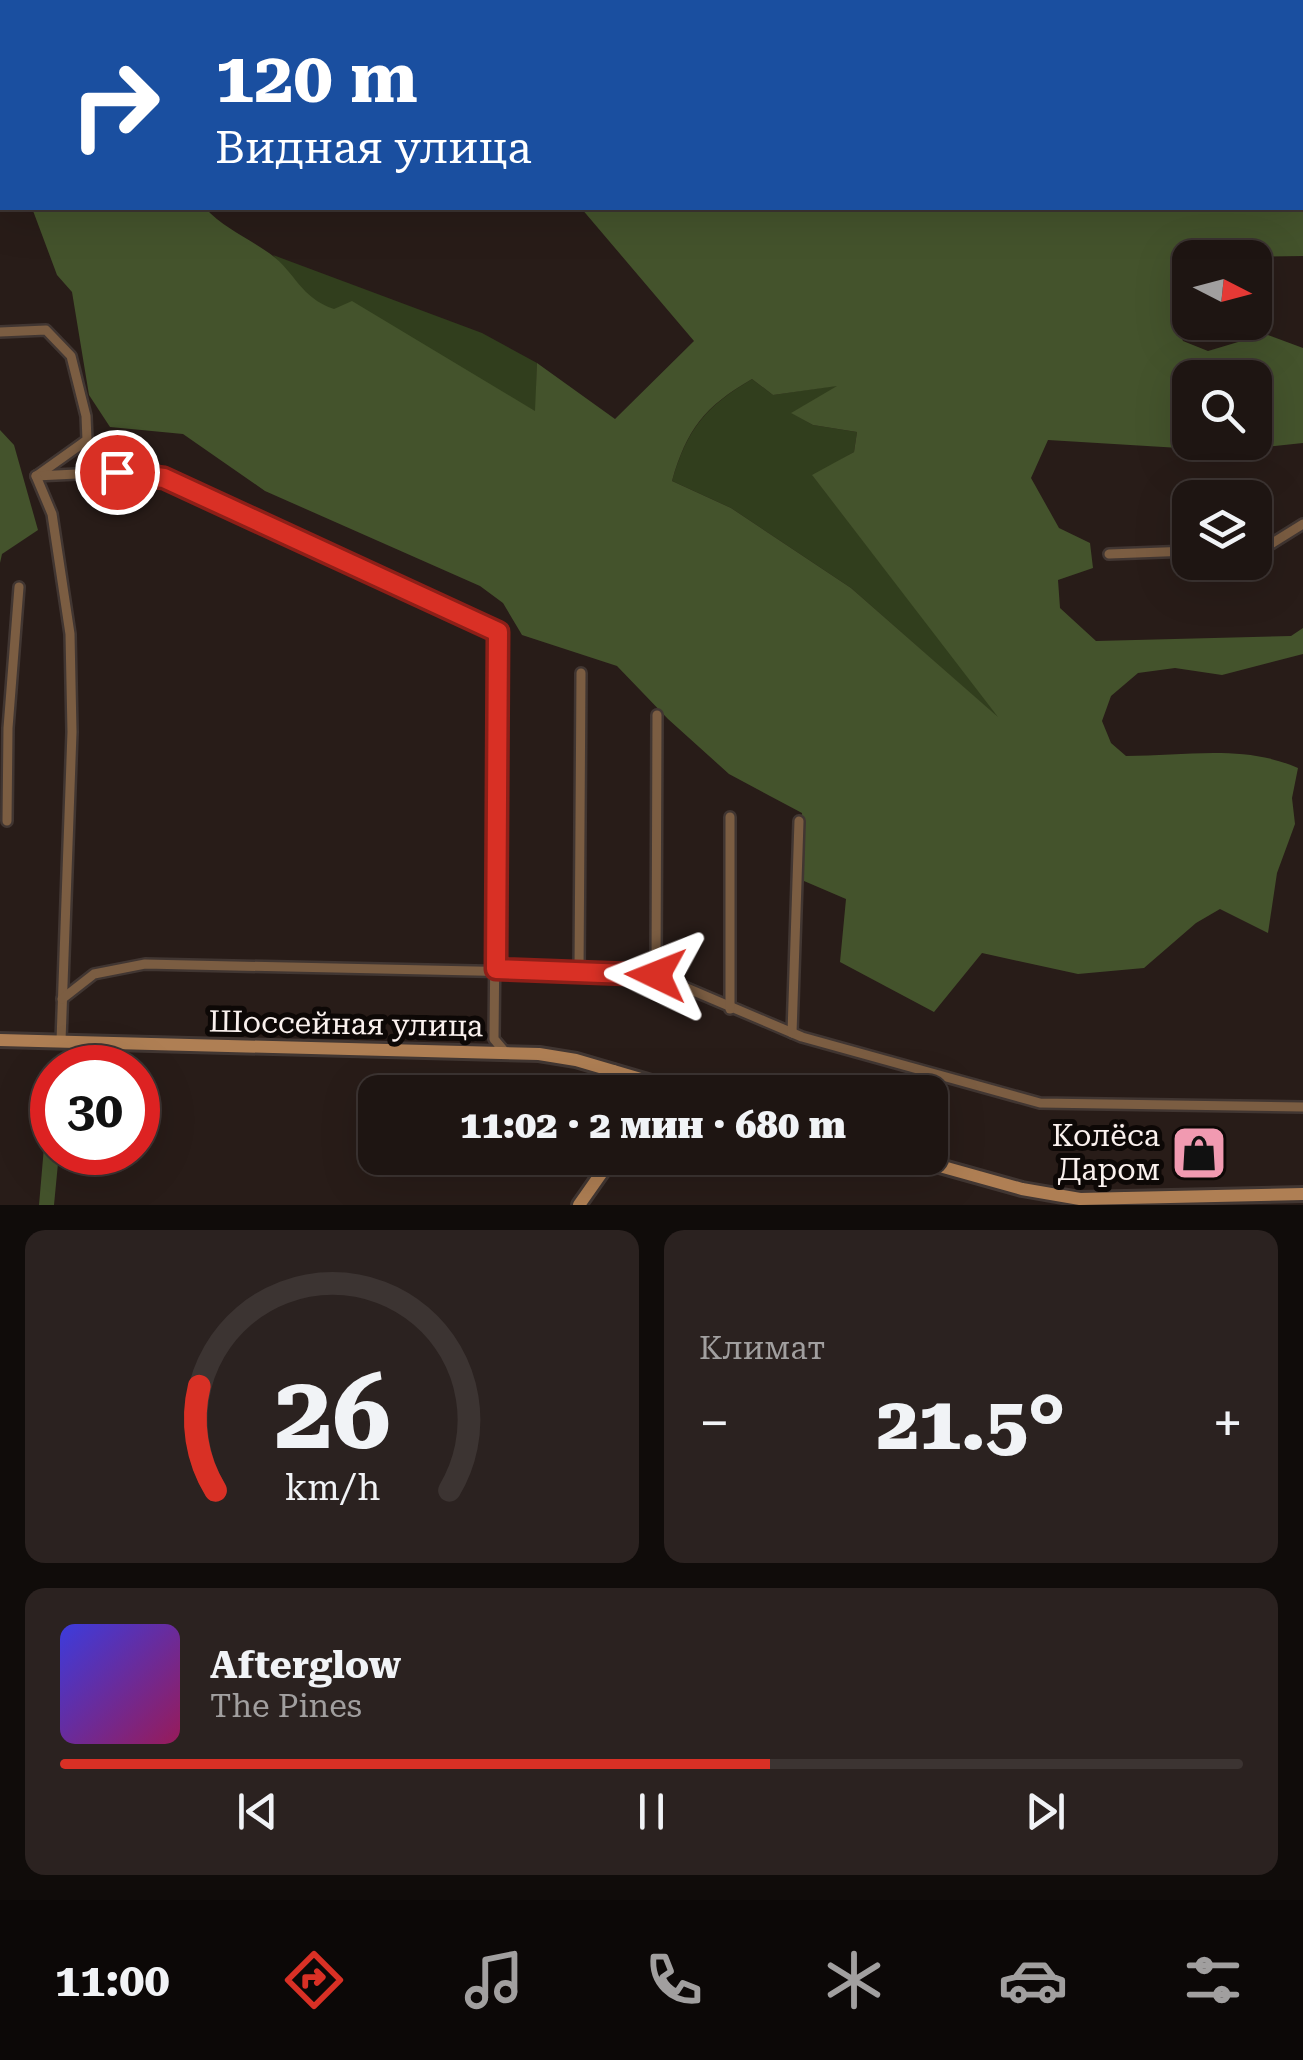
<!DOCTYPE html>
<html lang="ru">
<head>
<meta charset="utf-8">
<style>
	:root { --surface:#1e1512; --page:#2b2220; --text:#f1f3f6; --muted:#a19f9f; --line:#3c3432; --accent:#d93025 }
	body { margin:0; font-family:"Roboto Serif",serif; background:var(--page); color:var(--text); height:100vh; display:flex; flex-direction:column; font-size:38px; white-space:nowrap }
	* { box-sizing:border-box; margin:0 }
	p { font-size:32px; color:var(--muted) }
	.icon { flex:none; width:55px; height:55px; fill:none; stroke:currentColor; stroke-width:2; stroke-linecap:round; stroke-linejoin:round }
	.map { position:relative; height:1205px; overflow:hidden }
	.details { display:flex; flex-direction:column; gap:25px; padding:25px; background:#100c0a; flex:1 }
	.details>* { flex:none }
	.guide { position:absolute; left:0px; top:0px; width:1305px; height:210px; box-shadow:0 10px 40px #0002,0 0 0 2px var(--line); background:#1a4fa0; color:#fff; overflow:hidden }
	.needle { width:65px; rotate:96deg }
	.controls { position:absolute; left:1172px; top:240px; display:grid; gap:20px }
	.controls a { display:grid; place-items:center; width:100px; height:100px; border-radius:20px; background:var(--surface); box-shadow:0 10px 40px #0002,0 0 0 2px var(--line); font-size:50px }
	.speed { position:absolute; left:30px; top:1045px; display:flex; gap:20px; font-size:50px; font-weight:700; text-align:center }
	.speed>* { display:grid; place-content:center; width:130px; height:130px; border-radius:50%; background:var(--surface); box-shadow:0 10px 40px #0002,0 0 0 2px var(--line); line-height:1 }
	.speed .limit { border:15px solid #d22; background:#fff; color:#111 }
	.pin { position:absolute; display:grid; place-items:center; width:85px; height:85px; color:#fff; margin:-42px; border:5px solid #fff; border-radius:50%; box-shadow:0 2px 10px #0007 }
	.me { position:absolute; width:110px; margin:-55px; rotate:272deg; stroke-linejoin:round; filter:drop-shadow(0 0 8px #0008) }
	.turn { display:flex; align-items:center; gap:35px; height:210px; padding:0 50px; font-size:45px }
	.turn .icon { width:130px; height:130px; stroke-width:2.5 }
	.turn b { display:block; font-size:70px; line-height:85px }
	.big { font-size:75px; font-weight:800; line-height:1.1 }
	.details .card { flex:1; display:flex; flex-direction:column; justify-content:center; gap:15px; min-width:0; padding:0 35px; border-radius:20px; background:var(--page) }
	.details .dial { align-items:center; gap:0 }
	.dial svg { height:260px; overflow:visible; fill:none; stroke:var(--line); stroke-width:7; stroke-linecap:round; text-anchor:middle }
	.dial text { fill:var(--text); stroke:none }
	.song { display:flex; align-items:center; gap:30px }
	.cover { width:120px; height:120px; border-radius:15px; background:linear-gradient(135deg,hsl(240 70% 55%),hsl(330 70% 35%)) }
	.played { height:10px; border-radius:5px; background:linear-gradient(90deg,var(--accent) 60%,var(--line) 60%) }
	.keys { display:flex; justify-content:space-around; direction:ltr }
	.heat { display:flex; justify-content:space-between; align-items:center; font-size:55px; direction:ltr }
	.details .tiles { flex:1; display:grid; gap:25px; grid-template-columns:1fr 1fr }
	.card:last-child { grid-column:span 2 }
	.trip { position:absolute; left:358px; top:1075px; width:590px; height:100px; border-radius:20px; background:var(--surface); box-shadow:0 10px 40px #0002,0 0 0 2px var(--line); font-weight:800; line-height:100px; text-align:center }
	.tabs { display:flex; height:160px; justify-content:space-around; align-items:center; background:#0c0807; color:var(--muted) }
	.tabs .icon { width:70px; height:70px }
	.tabs .selected { color:var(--accent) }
	.tabs b { font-size:45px; color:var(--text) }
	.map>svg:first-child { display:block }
	.green { fill:#313e1d }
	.forest { fill:#44532c; fill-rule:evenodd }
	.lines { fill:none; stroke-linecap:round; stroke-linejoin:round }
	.street-casing { stroke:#413632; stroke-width:14 }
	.secondary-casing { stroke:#413632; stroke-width:18 }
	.street { stroke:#7b5d42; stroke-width:9 }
	.secondary { stroke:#af7f54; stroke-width:12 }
	.route-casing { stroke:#8d1f18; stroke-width:25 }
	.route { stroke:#d93025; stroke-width:18 }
	.labels { text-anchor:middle; stroke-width:10; stroke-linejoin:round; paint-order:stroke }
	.street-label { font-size:30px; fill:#faf1ee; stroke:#0d0806 }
	.poi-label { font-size:30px; fill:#faf1ee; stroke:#0d0806; text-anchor:end }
</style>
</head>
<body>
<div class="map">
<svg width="1303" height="1205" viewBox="0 0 1303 1205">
	<rect width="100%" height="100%" fill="#281c18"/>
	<g class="green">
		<path d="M273 255 482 333 537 363 536 412 443 359 313 302Z"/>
		<path d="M752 379 773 395 840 385 792 413 813 425 857 432 854 452 813 476 1003 722 851 588 731 508 672 481C687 429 705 407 752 379Z"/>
	</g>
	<g class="forest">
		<path d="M978 0H1303V256L1190 258V287L1179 288 1171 312 1183 341 1208 351 1265 334 1303 348V443L1229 451 1048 440 1031 478 1059 528 1090 543 1093 568 1058 580 1060 608 1096 641 1291 636 1303 628V654L1222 675 1175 668 1138 673 1111 696 1102 721 1111 743 1126 756C1185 756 1244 744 1298 768L1292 798 1295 824 1277 873 1268 933 1220 909 1196 923 1144 968 1078 974 982 953 934 1012 840 962 846 899 804 881 802 813 729 774 668 719 617 666 522 635 503 603 480 586 265 491 183 434 110 427 89 395 72 292 57 275 32 208H205C224 228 246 237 269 253 296 272 299 297 334 309L352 301 535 411 537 363 615 419 694 341 581 208H1302V2H976ZM1190 378H1255V442H1190ZM752 379 773 395 837 386 791 413 813 425 857 432 854 452 812 475 998 717 851 588 731 508 672 481C687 429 704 407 752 379Z"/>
		<path d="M0 430 14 445 38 530 2 554 0 563Z"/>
		<path d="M50 1077 52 1152 59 1153 54 1205H39Z"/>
	</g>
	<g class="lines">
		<g class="street-casing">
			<g id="street">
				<path d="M415 0 416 2"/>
				<path d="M629 0 634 2"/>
				<path d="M782 0 786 2"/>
				<path d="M938 0 939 1"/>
				<path d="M511 2H540"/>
				<path d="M580 2 588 0"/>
				<path d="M0 332 46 330 71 356 86 416 87 440 38 475"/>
				<path d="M36 476 117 472 164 479 498 632 494 1039 505 1052"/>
				<path d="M36 476 52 514 70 634 72 732 61 1041"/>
				<path d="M1255 549 1271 544 1303 524"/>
				<path d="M1109 554 1190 551"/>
				<path d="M7 821 8 728 19 587"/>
				<path d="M579 972 581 673"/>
				<path d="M656 975 657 715"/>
				<path d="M62 999 94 974 145 964 656 975 802 1037 1040 1103 1303 1107"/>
				<path d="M730 1009V817"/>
				<path d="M792 1033 799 821"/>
			</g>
		</g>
		<g class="secondary-casing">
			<g id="secondary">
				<path d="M0 1040 539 1054 576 1060 685 1092"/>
				<path d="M613 1071 628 1092"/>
				<path d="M911 1158 1022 1189 1080 1199 1303 1194"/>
				<path d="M579 1205 612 1158"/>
			</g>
		</g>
		<use href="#street" class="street"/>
		<use href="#secondary" class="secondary"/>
	</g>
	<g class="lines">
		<g class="route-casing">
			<path id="route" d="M117 472 164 478 498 632 496 969 656 975"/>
		</g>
		<use href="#route" class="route"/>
	</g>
	<defs>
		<g id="shop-square" transform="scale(2.875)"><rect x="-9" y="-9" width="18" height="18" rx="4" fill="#f19ab1" stroke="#0d0806"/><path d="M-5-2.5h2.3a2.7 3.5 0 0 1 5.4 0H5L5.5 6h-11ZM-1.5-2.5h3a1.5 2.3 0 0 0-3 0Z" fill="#111"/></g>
	</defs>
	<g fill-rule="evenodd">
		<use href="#shop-square" x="1199" y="1153"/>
	</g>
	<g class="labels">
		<g class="street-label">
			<text transform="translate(346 1024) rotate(1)" y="10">Шоссейная улица</text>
		</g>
		<g class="poi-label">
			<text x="1160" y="1146">Колёса<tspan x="1160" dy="34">Даром</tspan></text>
		</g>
	</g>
</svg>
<div class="controls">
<a><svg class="needle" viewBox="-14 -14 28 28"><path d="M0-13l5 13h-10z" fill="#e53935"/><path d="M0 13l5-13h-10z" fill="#a19f9f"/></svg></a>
<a><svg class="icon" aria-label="search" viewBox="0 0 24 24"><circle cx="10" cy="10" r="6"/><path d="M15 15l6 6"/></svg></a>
<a><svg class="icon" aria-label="layers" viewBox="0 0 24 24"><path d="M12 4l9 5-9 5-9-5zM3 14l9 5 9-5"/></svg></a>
</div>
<div class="speed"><div class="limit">30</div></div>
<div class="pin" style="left:117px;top:472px;background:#d93025"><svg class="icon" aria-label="arrive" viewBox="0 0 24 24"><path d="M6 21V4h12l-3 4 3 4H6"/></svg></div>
<svg class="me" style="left:656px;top:975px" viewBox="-20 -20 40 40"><path d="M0-17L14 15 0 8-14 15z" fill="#d93025" stroke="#fff" stroke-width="4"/></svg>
<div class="trip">11:02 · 2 мин · 680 m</div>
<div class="guide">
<div class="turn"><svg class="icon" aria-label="right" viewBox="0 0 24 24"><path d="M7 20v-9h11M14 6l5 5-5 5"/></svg><div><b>120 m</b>Видная улица</div></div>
</div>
</div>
<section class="details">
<div class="tiles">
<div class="card dial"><svg viewBox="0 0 100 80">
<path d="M14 69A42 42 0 1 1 86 69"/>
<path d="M14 69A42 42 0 0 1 9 37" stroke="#d93025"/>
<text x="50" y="56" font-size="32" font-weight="700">26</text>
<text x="50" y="72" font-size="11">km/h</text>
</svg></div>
<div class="card"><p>Климат</p>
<div class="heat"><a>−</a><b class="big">21.5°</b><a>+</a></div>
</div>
<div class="card">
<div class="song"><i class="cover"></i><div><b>Afterglow</b><p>The Pines</p></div></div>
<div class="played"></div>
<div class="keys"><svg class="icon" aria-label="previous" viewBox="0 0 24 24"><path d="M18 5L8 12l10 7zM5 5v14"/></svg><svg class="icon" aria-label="pause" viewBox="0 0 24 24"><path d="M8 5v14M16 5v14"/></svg><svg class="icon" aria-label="next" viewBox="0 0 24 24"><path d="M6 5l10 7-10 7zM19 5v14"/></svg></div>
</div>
</div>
</section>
<nav class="tabs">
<b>11:00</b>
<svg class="icon selected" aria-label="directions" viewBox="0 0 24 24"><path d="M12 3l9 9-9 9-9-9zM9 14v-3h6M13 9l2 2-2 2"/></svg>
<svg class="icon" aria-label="music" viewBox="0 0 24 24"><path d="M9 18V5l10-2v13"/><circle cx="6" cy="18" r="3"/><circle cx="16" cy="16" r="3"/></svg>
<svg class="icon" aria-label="phone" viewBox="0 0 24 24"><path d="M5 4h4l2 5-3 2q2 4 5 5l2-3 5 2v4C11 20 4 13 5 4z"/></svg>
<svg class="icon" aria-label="climate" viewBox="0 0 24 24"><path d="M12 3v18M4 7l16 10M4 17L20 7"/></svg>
<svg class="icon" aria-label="car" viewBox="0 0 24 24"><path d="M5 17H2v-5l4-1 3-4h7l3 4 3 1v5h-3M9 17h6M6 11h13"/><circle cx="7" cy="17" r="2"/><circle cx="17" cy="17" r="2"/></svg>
<svg class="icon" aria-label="filters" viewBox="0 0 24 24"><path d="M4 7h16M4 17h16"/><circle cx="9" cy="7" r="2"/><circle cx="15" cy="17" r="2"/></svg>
</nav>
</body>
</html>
